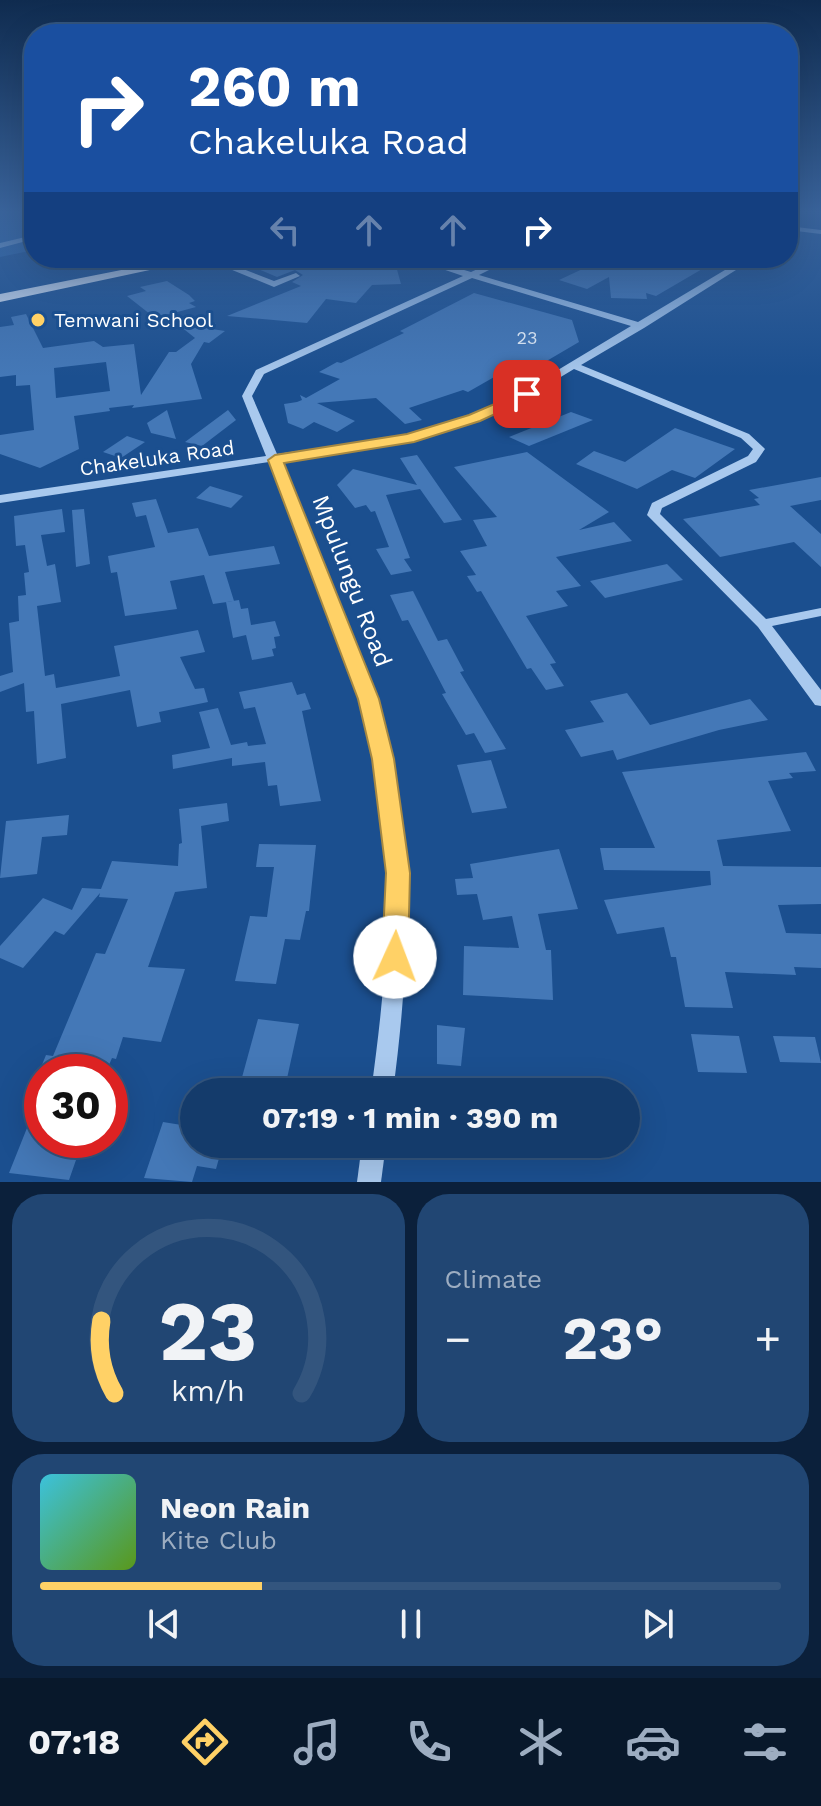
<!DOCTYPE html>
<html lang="en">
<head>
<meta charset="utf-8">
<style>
	:root { --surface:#143b6b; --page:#214673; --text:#f1f3f6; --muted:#9dadc1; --line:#33557e; --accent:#ffd166 }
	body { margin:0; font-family:"Work Sans",sans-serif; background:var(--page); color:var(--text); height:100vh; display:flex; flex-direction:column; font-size:30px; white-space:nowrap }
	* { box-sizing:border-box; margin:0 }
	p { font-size:26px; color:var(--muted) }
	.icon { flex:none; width:44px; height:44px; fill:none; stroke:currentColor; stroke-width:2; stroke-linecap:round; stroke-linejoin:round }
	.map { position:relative; height:1182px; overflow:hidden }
	.side { display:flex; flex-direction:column; gap:12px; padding:12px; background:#0b203b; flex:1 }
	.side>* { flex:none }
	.hud { position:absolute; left:24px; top:24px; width:774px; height:244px; border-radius:32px; box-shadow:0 8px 32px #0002,0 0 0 2px var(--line); background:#1a4fa0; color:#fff; overflow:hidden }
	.speed { position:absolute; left:24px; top:1054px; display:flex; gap:16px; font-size:40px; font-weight:700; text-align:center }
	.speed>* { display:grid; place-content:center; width:104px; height:104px; border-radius:50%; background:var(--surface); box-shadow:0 8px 32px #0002,0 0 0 2px var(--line); line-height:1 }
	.speed .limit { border:12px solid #d22; background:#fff; color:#111 }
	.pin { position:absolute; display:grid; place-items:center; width:68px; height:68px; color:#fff; margin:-34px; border-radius:16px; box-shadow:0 4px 12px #0006 }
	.me { position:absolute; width:88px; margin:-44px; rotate:2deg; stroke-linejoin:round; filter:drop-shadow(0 0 6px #0008) }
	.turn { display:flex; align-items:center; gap:28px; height:168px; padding:0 32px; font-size:36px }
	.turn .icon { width:104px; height:104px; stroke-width:2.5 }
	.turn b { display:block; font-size:56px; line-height:68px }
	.lanes { display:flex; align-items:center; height:76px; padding:0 32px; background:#0003; justify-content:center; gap:40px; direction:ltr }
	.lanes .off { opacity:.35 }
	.big { font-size:60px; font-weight:700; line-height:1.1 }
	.side .tile { flex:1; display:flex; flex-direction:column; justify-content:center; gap:12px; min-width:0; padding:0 28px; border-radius:32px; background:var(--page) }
	.side .dial { align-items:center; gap:0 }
	.dial svg { height:208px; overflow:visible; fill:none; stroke:var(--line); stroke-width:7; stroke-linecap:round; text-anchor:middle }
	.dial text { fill:var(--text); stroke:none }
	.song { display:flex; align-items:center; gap:24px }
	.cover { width:96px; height:96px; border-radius:12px; background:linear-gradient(135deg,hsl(190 70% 55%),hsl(90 70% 35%)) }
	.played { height:8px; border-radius:4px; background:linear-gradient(90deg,var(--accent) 30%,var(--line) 30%) }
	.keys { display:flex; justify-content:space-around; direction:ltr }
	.heat { display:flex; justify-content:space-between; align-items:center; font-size:44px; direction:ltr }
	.side .tiles { flex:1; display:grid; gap:12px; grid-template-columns:1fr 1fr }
	.tile:last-child { grid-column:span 2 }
	.trip { position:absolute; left:180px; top:1078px; width:460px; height:80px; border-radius:40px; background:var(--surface); box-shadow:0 8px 32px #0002,0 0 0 2px var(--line); font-weight:700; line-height:80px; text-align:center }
	.tabs { display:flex; height:128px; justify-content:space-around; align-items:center; background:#08182b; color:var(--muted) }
	.tabs .icon { width:56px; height:56px }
	.tabs .active { color:var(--accent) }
	.tabs b { font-size:36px; color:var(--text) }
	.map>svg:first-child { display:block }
	.green { fill:#2e69ad }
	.building { fill:#4478b7; fill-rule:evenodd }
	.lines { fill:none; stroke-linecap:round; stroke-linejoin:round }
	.minor { fill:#a9c9ee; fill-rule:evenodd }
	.major { fill:#f0f6ff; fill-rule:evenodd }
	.route { fill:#ffd166; stroke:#a68842; stroke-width:2 }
	.poi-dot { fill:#ffd166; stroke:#1b4f8f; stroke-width:3 }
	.labels { text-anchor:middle; stroke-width:6; stroke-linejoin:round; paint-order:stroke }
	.far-number-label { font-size:18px; fill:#d0dded }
	.far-poi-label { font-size:20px; fill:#fff; stroke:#1b4f8f; text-anchor:start }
	.far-street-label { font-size:20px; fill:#fff; stroke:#1b4f8f }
	.street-label { font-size:24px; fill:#fff; stroke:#1b4f8f }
</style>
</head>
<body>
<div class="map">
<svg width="821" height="1182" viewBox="0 0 821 1182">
	<rect width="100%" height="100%" fill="#1b4f8f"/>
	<path class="green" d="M0 212H34V250L0 257Z"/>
	<g class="building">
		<path d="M232 258H369L396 266 401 284 372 285 356 303 326 299 307 323 227 316 301 286 292 282 303 275 295 270 277 277Z"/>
		<path d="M606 258H721L656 296 646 293 647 299 611 298 609 277 587 289 559 280Z"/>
		<path d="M167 281 189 295 195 301 189 303 196 307 155 318 127 296 146 291 140 287Z"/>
		<path d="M474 293 572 320 579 342 533 369 517 364 468 392 463 390 409 408 422 420 405 424 376 398 317 403 355 421 337 432 314 422 303 429 288 423 284 404 297 402 302 400 300 395 306 398 340 379 319 372 337 362 341 363 404 333 400 331Z"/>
		<path d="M26 314 43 348 94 341 103 347 134 344 141 395 169 352H176L195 338 175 322 209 328 216 323 212 329 225 331 209 343 204 342 191 364 202 399 132 408 134 405 109 408 110 411 74 416 79 449 40 468 0 454V435L34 430 30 385 16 386V375L0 377V327L14 325 11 317ZM106 362 110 391 56 398 54 368Z"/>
		<path d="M167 410 176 439 151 433 147 423Z"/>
		<path d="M228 410 236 420 202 446 185 442Z"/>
		<path d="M571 412 593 420 529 446 509 437Z"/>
		<path d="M675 428 735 449 695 478 672 470 637 489 576 464 594 451 625 462Z"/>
		<path d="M127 436 145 442 121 458 103 452Z"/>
		<path d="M527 452 609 512 579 530 614 522 632 541 556 557 581 586 556 591 568 606 526 616 556 663 550 664 564 686 546 690 531 668 527 669 481 591 477 592 467 576 476 575 460 551 487 546 473 520 497 517 454 467Z"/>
		<path d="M417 455 462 520 444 523 420 489 386 495 410 558 404 559 412 571 391 575 376 549 389 547 375 511 371 512 366 505 355 508 337 485 353 469 417 485 400 458Z"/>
		<path d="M821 477V500L790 506 821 534V567L794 542 720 557 683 519 760 505 754 499 759 498 749 490Z"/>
		<path d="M210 486 243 496 231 508 196 498Z"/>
		<path d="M156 499 168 533 198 528 209 556 274 546 280 564 225 572 234 601 213 604 204 575 170 581 177 609 125 616 117 572 111 573 108 556 155 547 146 515 136 517 132 503Z"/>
		<path d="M62 509 65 532 41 535 47 566 55 564 61 602 37 606 45 676 54 674 56 688 120 676 114 646 198 630 205 652 180 657 195 689 204 688 208 702 159 712 161 722 137 727 130 690 61 704 66 758 37 764 34 711 26 712 24 683 0 692V676L13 672 9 623 19 621 18 596 26 595 24 573 29 572 25 545 16 546 14 516Z"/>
		<path d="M84 509 90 564 76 567 72 510Z"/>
		<path d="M667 564 683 580 605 598 590 581Z"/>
		<path d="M413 591 438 641 447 639 464 671 460 672 506 749 485 753 474 733 466 735 442 694 446 693 408 620 402 621 390 595Z"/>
		<path d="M239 600 241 609 248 608 251 625 275 621 280 636 274 637 276 648 272 649 274 656 252 660 246 635 233 638 226 602Z"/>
		<path d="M292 682 297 695 305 693 311 709 302 711 321 801 280 806 277 785 268 786 265 762 232 766V758L173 769 172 755 210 748 199 712 218 708 231 745 247 742 248 746 266 744 255 707 244 709 239 692Z"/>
		<path d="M627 693 650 725 750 699 768 720 719 730 617 760 613 750 581 757 565 730 604 722 590 701Z"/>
		<path d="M806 752 816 771 789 773 793 778 768 781 791 831 717 840 723 866 821 867V904L778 905 786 933 821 934V968L794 967 796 975 725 972 733 1008 685 1007 676 957H671L664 927 617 934 604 900 711 885 710 871 604 870 600 848H655L622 772Z"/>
		<path d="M491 760 507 808 472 813 457 765Z"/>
		<path d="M227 803 229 821 201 826 207 888 175 892 148 967 185 969 161 1042 123 1037 116 1059 112 1058 106 1072H39L46 1055 53 1056 96 953 105 954 128 899 99 897 100 893 64 935 55 931 23 968 0 958V946L43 898 72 910 82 888 101 889 112 861 178 866 179 844 182 843 179 809Z"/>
		<path d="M69 815 67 835 42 837 37 874 0 878 6 821Z"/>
		<path d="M259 844 316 845 309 911H306L300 940 285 939 276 984 235 981 250 916 267 917 274 867H256Z"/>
		<path d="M559 849 578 909 538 914 546 950H551L553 1000 463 995 464 946 519 948 512 916 483 920 477 894 457 895 455 879 473 878 470 864Z"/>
		<path d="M258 1019 299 1024 284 1092H238Z"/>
		<path d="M437 1025 465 1028 461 1066 437 1064Z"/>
		<path d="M691 1034 739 1036 747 1073 698 1072Z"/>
		<path d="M773 1036 815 1037 821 1063 780 1062Z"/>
		<path d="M41 1093 42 1140H83L69 1180 9 1173Z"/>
		<path d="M163 1122 194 1127V1144H223L216 1169 197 1166 192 1182 144 1178Z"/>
	</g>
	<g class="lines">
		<g class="minor">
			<path d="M791 212H799L788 224V216Z"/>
			<path d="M788 226 821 230V234L788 230Z"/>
			<path d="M34 235V239L0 248V243Z"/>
			<path d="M203 258H215L274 281 296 273 300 276 274 287Z"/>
			<path d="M410 258H423L471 272 502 258H513L479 275 638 322 745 258H755L644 328 581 365 749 434 763 447 765 449 756 462 662 508 660 514 766 619 821 608V616L772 626 821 690V706L815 705 758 627 647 515 652 503 748 456 753 449 741 438 574 369 506 410 413 440 280 461C300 508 318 555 337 602 356 647 376 692 388 740 416 855 408 976 393 1092H371C387 975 399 851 371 736 359 688 339 644 322 598 304 553 287 508 269 462L0 503V495L266 456 242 396 256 370 463 276ZM472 278 631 326 498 406 407 435 277 454 252 396 264 374Z"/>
			<path d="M362 1144H386L381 1182H357Z"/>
		</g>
		<path class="major" d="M182 258H206L0 302V294Z"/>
	</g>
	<linearGradient id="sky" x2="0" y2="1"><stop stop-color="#0f2b4f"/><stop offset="0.56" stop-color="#39639b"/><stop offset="1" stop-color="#39639b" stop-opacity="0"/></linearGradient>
	<rect width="821" height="377" fill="url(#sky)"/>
	<path class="route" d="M527 390 532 391V397L480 421 414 442 284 463 379 699 394 759 410 873 408 957 405 964 395 968 386 964 382 957 386 873 372 759 358 699 268 460 275 455 407 434 469 415Z"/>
	<circle class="poi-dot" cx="38" cy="320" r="8"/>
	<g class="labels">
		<g class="far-number-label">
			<text x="527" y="344">23</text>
		</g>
		<g class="far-poi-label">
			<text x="54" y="327">Temwani School</text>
		</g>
		<g class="far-street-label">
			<text transform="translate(157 458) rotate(-8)" y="7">Chakeluka Road</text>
		</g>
		<g class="street-label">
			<text transform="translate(352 581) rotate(69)" y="8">Mpulungu Road</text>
		</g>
	</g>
</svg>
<div class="speed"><div class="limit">30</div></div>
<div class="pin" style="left:527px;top:394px;background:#d93025"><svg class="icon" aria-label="arrive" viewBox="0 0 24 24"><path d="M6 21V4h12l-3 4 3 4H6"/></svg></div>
<svg class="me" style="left:395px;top:957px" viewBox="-20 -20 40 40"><circle r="19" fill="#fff"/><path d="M0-13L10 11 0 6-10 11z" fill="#ffd166"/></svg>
<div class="trip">07:19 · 1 min · 390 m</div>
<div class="hud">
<div class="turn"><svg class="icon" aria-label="right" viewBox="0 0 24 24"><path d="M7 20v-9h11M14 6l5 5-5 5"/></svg><div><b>260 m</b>Chakeluka Road</div></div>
<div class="lanes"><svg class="icon off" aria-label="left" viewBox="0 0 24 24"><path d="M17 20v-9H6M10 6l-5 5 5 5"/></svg><svg class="icon off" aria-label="ahead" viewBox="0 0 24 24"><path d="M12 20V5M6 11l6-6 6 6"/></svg><svg class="icon off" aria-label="ahead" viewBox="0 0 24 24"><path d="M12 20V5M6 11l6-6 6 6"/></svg><svg class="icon" aria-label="right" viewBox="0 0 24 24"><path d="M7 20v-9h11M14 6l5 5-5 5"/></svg></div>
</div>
</div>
<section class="side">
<div class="tiles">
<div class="tile dial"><svg viewBox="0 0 100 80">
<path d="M14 69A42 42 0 1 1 86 69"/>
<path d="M14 69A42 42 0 0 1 9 41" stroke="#ffd166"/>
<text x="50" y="56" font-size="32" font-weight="700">23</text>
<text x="50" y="72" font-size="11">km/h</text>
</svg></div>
<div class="tile"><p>Climate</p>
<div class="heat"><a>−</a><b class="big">23°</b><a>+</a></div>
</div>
<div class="tile">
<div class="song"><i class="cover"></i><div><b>Neon Rain</b><p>Kite Club</p></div></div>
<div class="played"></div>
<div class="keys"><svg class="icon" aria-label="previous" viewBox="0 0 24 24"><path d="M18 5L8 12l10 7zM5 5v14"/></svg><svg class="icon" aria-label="pause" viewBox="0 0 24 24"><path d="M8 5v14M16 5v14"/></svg><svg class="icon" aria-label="next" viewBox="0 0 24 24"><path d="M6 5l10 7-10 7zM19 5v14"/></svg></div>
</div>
</div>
</section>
<nav class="tabs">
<b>07:18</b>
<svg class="icon active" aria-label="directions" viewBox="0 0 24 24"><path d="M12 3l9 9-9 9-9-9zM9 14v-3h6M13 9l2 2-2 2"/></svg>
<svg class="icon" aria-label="music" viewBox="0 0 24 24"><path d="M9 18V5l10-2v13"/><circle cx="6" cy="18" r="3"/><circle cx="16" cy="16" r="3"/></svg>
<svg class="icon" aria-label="phone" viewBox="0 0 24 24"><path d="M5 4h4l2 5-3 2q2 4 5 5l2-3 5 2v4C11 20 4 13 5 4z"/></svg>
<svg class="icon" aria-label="climate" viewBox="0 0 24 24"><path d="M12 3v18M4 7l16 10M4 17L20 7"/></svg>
<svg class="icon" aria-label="car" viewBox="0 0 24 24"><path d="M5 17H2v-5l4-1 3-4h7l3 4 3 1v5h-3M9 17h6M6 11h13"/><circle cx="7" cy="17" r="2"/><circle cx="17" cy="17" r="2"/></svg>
<svg class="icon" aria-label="filters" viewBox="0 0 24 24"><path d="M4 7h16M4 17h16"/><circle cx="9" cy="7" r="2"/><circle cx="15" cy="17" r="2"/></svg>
</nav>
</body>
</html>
